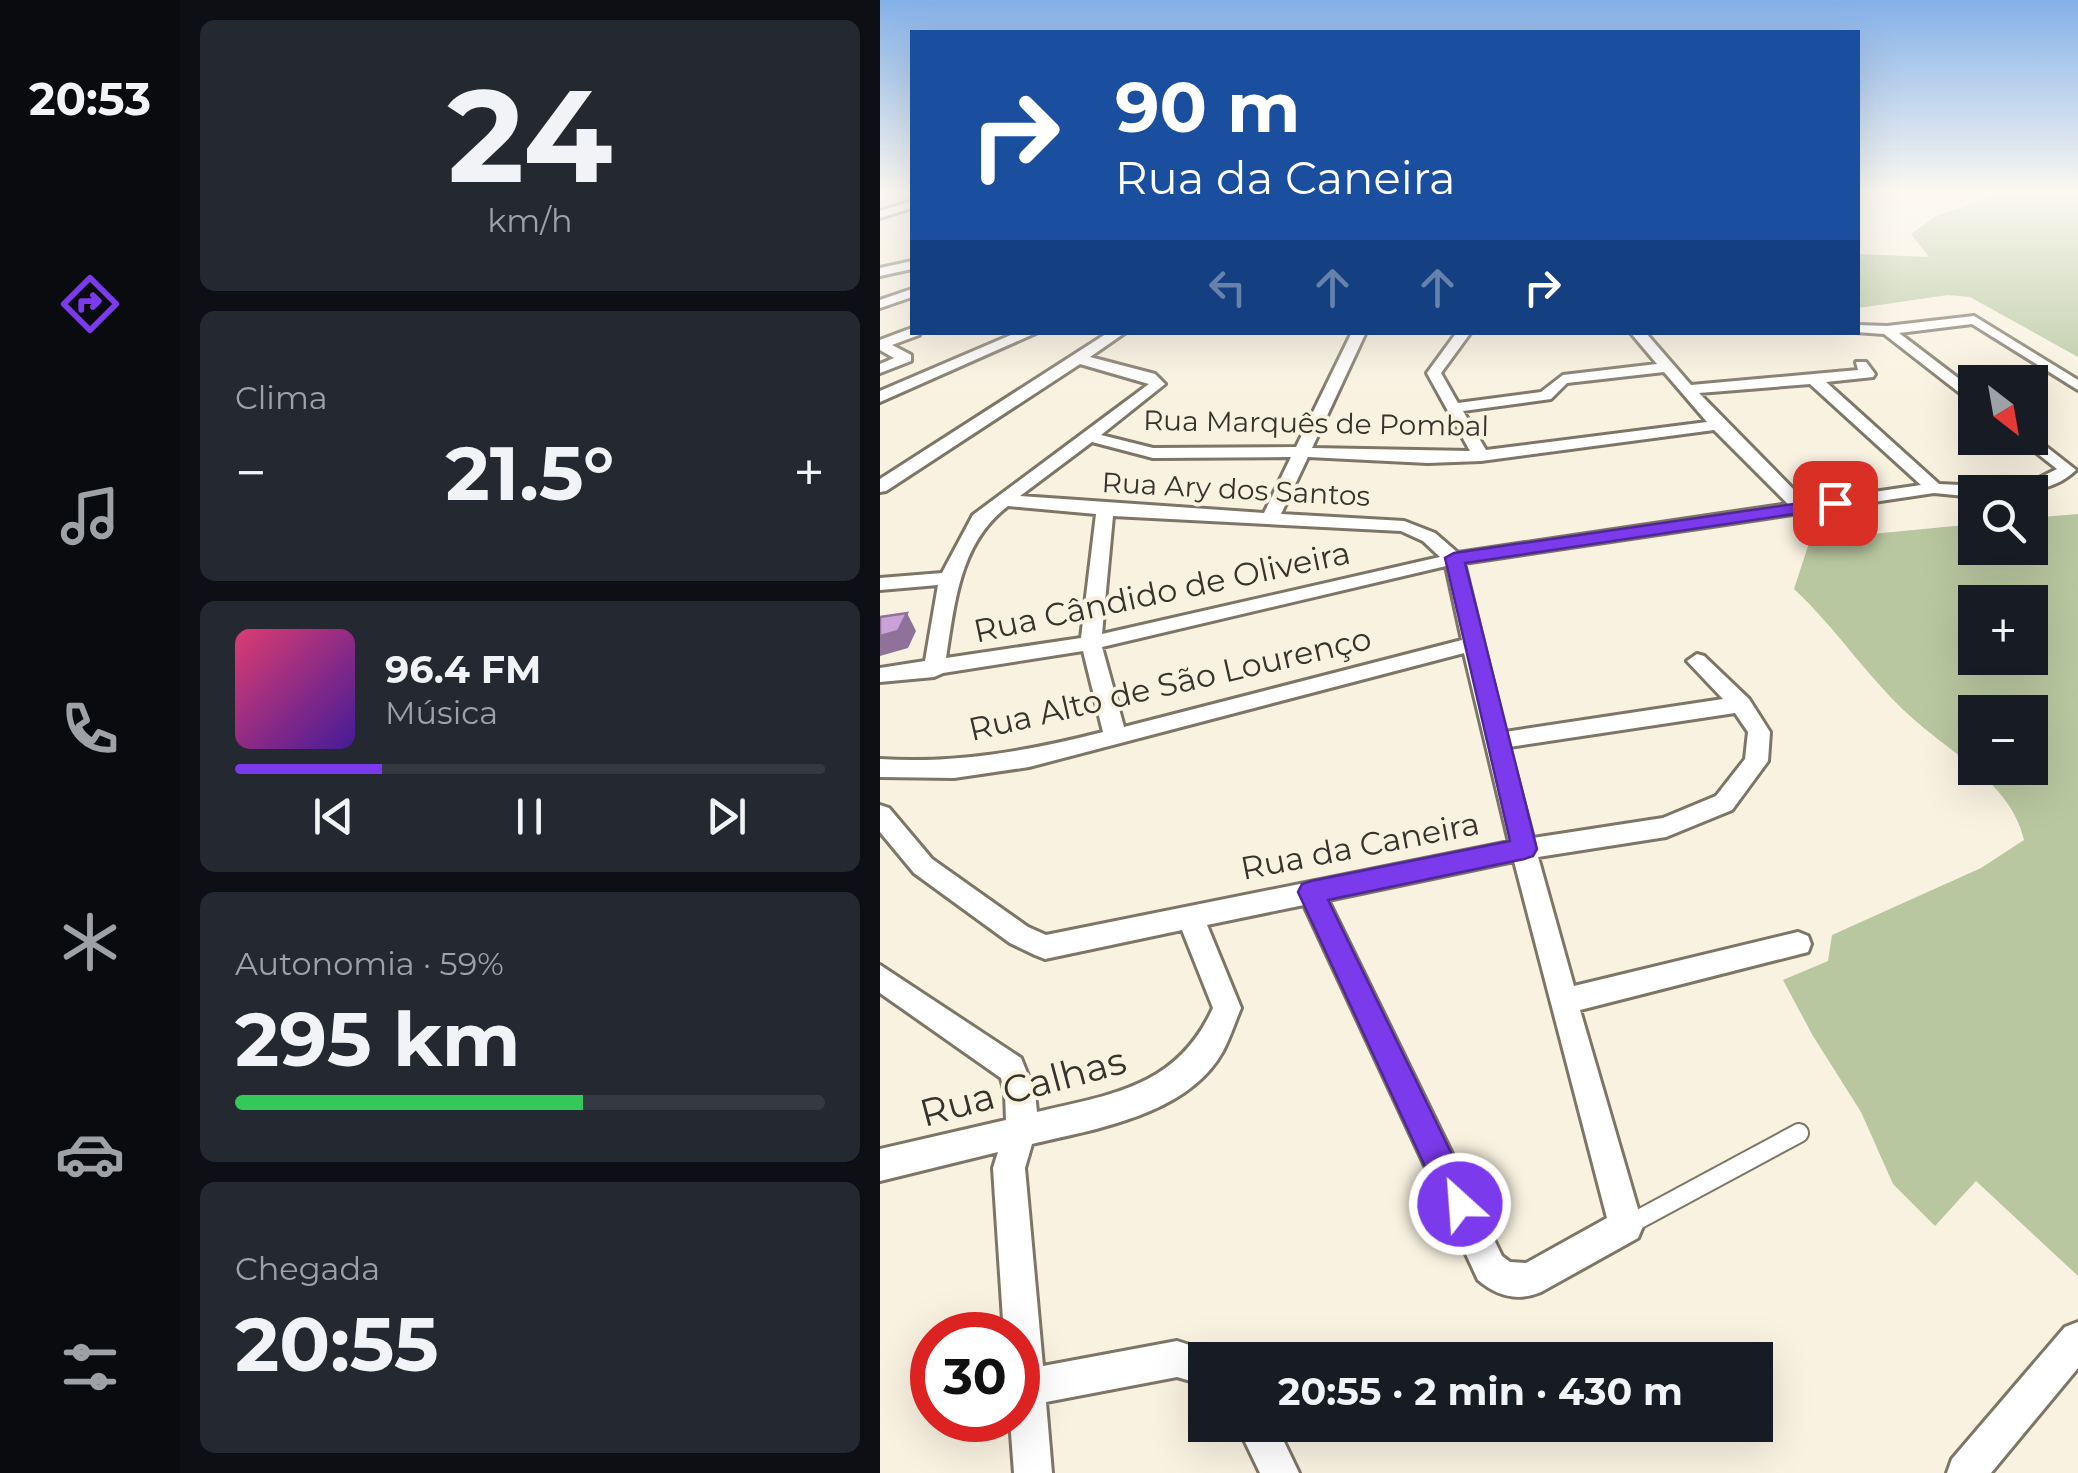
<!DOCTYPE html>
<html lang="pt">
<head>
<meta charset="utf-8">
<style>
	:root { --surface:#171b24; --page:#242831; --text:#f1f3f6; --muted:#9ea1a6; --line:#363941; --accent:#7c3aed }
	body { margin:0; font-family:Montserrat,sans-serif; background:var(--page); color:var(--text); height:100vh; display:flex; flex-direction:column; font-size:38px; white-space:nowrap }
	* { box-sizing:border-box; margin:0 }
	p { font-size:32px; color:var(--muted) }
	.icon { flex:none; width:55px; height:55px; fill:none; stroke:currentColor; stroke-width:2; stroke-linecap:round; stroke-linejoin:round }
	.map { position:relative; flex:1; overflow:hidden }
	.sheet { display:flex; flex-direction:column; gap:20px; padding:20px; background:#0d0f14; width:700px }
	.sheet>* { flex:none }
	.hud { position:absolute; left:30px; top:30px; width:950px; height:305px; border-radius:0px; box-shadow:0 10px 40px #0002; background:#1a4fa0; color:#fff; overflow:hidden }
	.needle { width:65px; rotate:149deg }
	.tools { position:absolute; left:1078px; top:365px; display:grid; gap:20px }
	.tools a { display:grid; place-items:center; width:90px; height:90px; border-radius:0px; background:var(--surface); box-shadow:0 10px 40px #0002; font-size:50px }
	.speed { position:absolute; left:30px; top:1312px; display:flex; gap:20px; font-size:50px; font-weight:700; text-align:center }
	.speed>* { display:grid; place-content:center; width:130px; height:130px; border-radius:50%; background:var(--surface); box-shadow:0 10px 40px #0002; line-height:1 }
	.speed .limit { border:15px solid #d22; background:#fff; color:#111 }
	.pin { position:absolute; display:grid; place-items:center; width:85px; height:85px; color:#fff; margin:-42px; border-radius:20px; box-shadow:0 5px 15px #0006 }
	.me { position:absolute; width:110px; margin:-55px; rotate:334deg; stroke-linejoin:round; filter:drop-shadow(0 0 8px #0008) }
	.turn { display:flex; align-items:center; gap:35px; height:210px; padding:0 40px; font-size:45px }
	.turn .icon { width:130px; height:130px; stroke-width:2.5 }
	.turn b { display:block; font-size:70px; line-height:85px }
	.lanes { display:flex; align-items:center; height:95px; padding:0 40px; background:#0003; justify-content:center; gap:50px; direction:ltr }
	.lanes .off { opacity:.35 }
	.big { font-size:75px; font-weight:700; line-height:1.1 }
	.sheet .card { flex:1; display:flex; flex-direction:column; justify-content:center; gap:15px; min-width:0; padding:0 35px; border-radius:15px; background:var(--page) }
	.sheet .dial { align-items:center; gap:0 }
	.dial b { font-size:130px; line-height:1 }
	.song { display:flex; align-items:center; gap:30px }
	.cover { width:120px; height:120px; border-radius:15px; background:linear-gradient(135deg,hsl(340 70% 55%),hsl(260 70% 35%)) }
	.played { height:10px; border-radius:5px; background:linear-gradient(90deg,var(--accent) 25%,var(--line) 25%) }
	.keys { display:flex; justify-content:space-around; direction:ltr }
	.heat { display:flex; justify-content:space-between; align-items:center; font-size:55px; direction:ltr }
	.charge { height:15px; border-radius:8px; background:linear-gradient(90deg,#34c759 59%,var(--line) 0) }
	.trip { position:absolute; left:308px; top:1342px; width:585px; height:100px; border-radius:0px; background:var(--surface); box-shadow:0 10px 40px #0002; font-weight:700; line-height:100px; text-align:center }
	main { display:flex; flex:1; min-height:0 }
	.dock { display:flex; flex-direction:column; width:180px; justify-content:space-around; align-items:center; background:#090b0e; color:var(--muted) }
	.dock .icon { width:70px; height:70px }
	.dock .selected { color:var(--accent) }
	.dock b { font-size:45px; color:var(--text) }
	.map>svg:first-child { display:block }
	.green { fill:#b8c7a0; fill-rule:evenodd }
	.lines { fill:none; stroke-linecap:round; stroke-linejoin:round }
	.service-casing { stroke:#7d7667; stroke-width:22 }
	.minor-casing { stroke:#7d7667; stroke-width:6 }
	.service { stroke:#fff; stroke-width:18 }
	.minor { fill:#fff; fill-rule:evenodd }
	.shaded-wall { fill:#8f7199 }
	.building { fill:#cca1da; stroke:#8f7199; stroke-width:2.5 }
	.route { fill:#7c3aed; stroke:#51269a; stroke-width:2.5 }
	.labels { text-anchor:middle; stroke-width:8; stroke-linejoin:round; paint-order:stroke }
	.far-street-label { font-size:28px; fill:#36332d; stroke:#f9f2e1 }
	.street-label { font-size:32px; fill:#36332d; stroke:#f9f2e1 }
	.near-street-label { font-size:38px; fill:#36332d; stroke:#f9f2e1 }
</style>
</head>
<body>
<main>
<nav class="dock">
<b>20:53</b>
<svg class="icon selected" aria-label="directions" viewBox="0 0 24 24"><path d="M12 3l9 9-9 9-9-9zM9 14v-3h6M13 9l2 2-2 2"/></svg>
<svg class="icon" aria-label="music" viewBox="0 0 24 24"><path d="M9 18V5l10-2v13"/><circle cx="6" cy="18" r="3"/><circle cx="16" cy="16" r="3"/></svg>
<svg class="icon" aria-label="phone" viewBox="0 0 24 24"><path d="M5 4h4l2 5-3 2q2 4 5 5l2-3 5 2v4C11 20 4 13 5 4z"/></svg>
<svg class="icon" aria-label="climate" viewBox="0 0 24 24"><path d="M12 3v18M4 7l16 10M4 17L20 7"/></svg>
<svg class="icon" aria-label="car" viewBox="0 0 24 24"><path d="M5 17H2v-5l4-1 3-4h7l3 4 3 1v5h-3M9 17h6M6 11h13"/><circle cx="7" cy="17" r="2"/><circle cx="17" cy="17" r="2"/></svg>
<svg class="icon" aria-label="filters" viewBox="0 0 24 24"><path d="M4 7h16M4 17h16"/><circle cx="9" cy="7" r="2"/><circle cx="15" cy="17" r="2"/></svg>
</nav>
<section class="sheet">
<div class="card dial"><b>24</b><p>km/h</p></div>
<div class="card"><p>Clima</p>
<div class="heat"><a>−</a><b class="big">21.5°</b><a>+</a></div>
</div>
<div class="card">
<div class="song"><i class="cover"></i><div><b>96.4 FM</b><p>Música</p></div></div>
<div class="played"></div>
<div class="keys"><svg class="icon" aria-label="previous" viewBox="0 0 24 24"><path d="M18 5L8 12l10 7zM5 5v14"/></svg><svg class="icon" aria-label="pause" viewBox="0 0 24 24"><path d="M8 5v14M16 5v14"/></svg><svg class="icon" aria-label="next" viewBox="0 0 24 24"><path d="M6 5l10 7-10 7zM19 5v14"/></svg></div>
</div>
<div class="card"><p>Autonomia · 59%</p><b class="big">295 km</b><div class="charge"></div></div>
<div class="card"><p>Chegada</p><b class="big">20:55</b></div>
</section>
<div class="map">
<svg width="1198" height="1473" viewBox="0 0 1198 1473">
	<rect width="100%" height="100%" fill="#f9f2e1"/>
	<g class="green">
		<path d="M1120 194H1198V357L1090 297 1068 295 978 308V254L1049 257 1031 234 1056 216Z"/>
		<path d="M1198 514V1276L1096 1181 1055 1226 1013 1184 981 1112 933 1036 903 980 948 961 952 935 1101 868 1144 840C1131 783 1070 753 1030 716 988 678 956 628 914 589L930 540 1095 524V548H1150V518ZM1095 602H1150V658H1095ZM1095 712H1150V768H1095Z"/>
	</g>
	<g class="lines">
		<g class="service-casing">
			<path id="service" d="M750 1224 919 1133"/>
		</g>
		<g class="minor-casing">
			<g id="minor">
				<path d="M32 201V208L0 218V211Z"/>
				<path d="M32 261V269L0 276V268Z"/>
				<path d="M32 289V297L0 308V300Z"/>
				<path d="M1094 316 1198 380V390L1092 324 1019 333 1095 391V403L1090 401 1004 334 976 332 978 325 1007 326Z"/>
				<path d="M32 328V332H41L39 335 12 345 31 355V361L0 373V364L14 358 0 350V340Z"/>
				<path d="M138 332H158L0 402V391Z"/>
				<path d="M229 332H246L210 357 275 374 285 384 221 435 273 448 416 447 472 332H486L432 448 590 451 547 373 577 332H591L561 373 578 403 661 392 683 375 777 364 750 332H765L811 385 978 370 976 362H986L995 374 993 377 946 382 1059 484 1123 487 1151 482 1177 469 1138 438H1150V434L1196 470C1169 496 1131 492 1095 492V497L1054 493 584 563 625 732 843 699 807 661 817 654 824 656 869 699 890 732 888 761 852 810 786 837 658 857 694 986 918 932 928 936 931 944 928 952 700 1010 763 1226 758 1238 661 1292C637 1302 617 1296 598 1280L424 905 327 925 361 1008C355 1022 350 1038 343 1051 308 1115 215 1129 152 1144L145 1168 163 1366 297 1341 338 1354 340 1360H325V1385L297 1377 166 1402 172 1473H134L130 1420H138V1335H124L113 1168 118 1152 0 1181V1149L126 1120 125 1093 121 1078 0 993V965L141 1058 155 1093 157 1112C233 1094 297 1087 333 1008L302 930 165 959 155 955 130 943 34 873 0 832V805L9 808 52 859 148 927 166 935 629 842 584 653 149 767 74 778 0 777V759C77 764 148 751 223 732L203 651 63 673 54 677 0 682V668L45 661 58 585 0 590V578L62 573 93 515 269 384 200 364 6 491 0 492V479ZM784 372 827 422 606 450 583 411 671 399 687 383ZM930 384 1041 485 926 502 819 393ZM834 430 908 504 578 553 555 533 524 521 401 514 428 457 548 463 601 461ZM212 442 273 458 411 457 384 513 140 496ZM128 506 216 514 201 638 66 658C75 601 80 542 128 506ZM233 516 521 531 543 541 560 557 222 634ZM566 566 582 640 244 727 222 647ZM855 713 868 732 865 759 836 796 783 818 653 838 629 747ZM634 861 727 1218 646 1263 630 1262 622 1256 448 900Z"/>
				<path d="M1198 1322V1368L1111 1473H1067L1072 1459 1185 1327Z"/>
				<path d="M357 1425H396L419 1473H380Z"/>
			</g>
		</g>
		<use href="#service" class="service"/>
		<use href="#minor" class="minor"/>
	</g>
	<path class="shaded-wall" d="M27 613 36 631 28 648 0 656V636Z"/>
	<path class="building" d="M27 613 18 631 0 636V617Z"/>
	<linearGradient id="sky" x2="0" y2="1"><stop stop-color="#84b0e8"/><stop offset="0.48" stop-color="#fcf9f2"/><stop offset="1" stop-color="#fcf9f2" stop-opacity="0"/></linearGradient>
	<rect width="1198" height="401" fill="url(#sky)"/>
	<path class="route" d="M955 498 964 503 961 507 585 563 657 849 653 856 644 859 448 900 596 1204 591 1216 580 1221 568 1216 418 892 422 884 431 881 630 841 565 558 574 553Z"/>
	<g class="labels">
		<g class="far-street-label">
			<text transform="translate(436 423) rotate(1)" y="10">Rua Marquês de Pombal</text>
			<text transform="translate(356 489) rotate(3)" y="10">Rua Ary dos Santos</text>
		</g>
		<g class="street-label">
			<text transform="translate(282 592) rotate(-12)" y="11">Rua Cândido de Oliveira</text>
			<text transform="translate(290 684) rotate(-13)" y="11">Rua Alto de São Lourenço</text>
			<text transform="translate(480 846) rotate(-11)" y="11">Rua da Caneira</text>
		</g>
		<g class="near-street-label">
			<text transform="translate(143 1087) rotate(-15)" y="13">Rua Calhas</text>
		</g>
	</g>
</svg>
<div class="tools">
<a><svg class="needle" viewBox="-14 -14 28 28"><path d="M0-13l5 13h-10z" fill="#e53935"/><path d="M0 13l5-13h-10z" fill="#9ea1a6"/></svg></a>
<a><svg class="icon" aria-label="search" viewBox="0 0 24 24"><circle cx="10" cy="10" r="6"/><path d="M15 15l6 6"/></svg></a>
<a>+</a>
<a>−</a>
</div>
<div class="speed"><div class="limit">30</div></div>
<div class="pin" style="left:955px;top:503px;background:#d93025"><svg class="icon" aria-label="arrive" viewBox="0 0 24 24"><path d="M6 21V4h12l-3 4 3 4H6"/></svg></div>
<svg class="me" style="left:580px;top:1204px" viewBox="-20 -20 40 40"><circle r="17" fill="#7c3aed" stroke="#fff" stroke-width="3"/><path d="M0-11L8 9 0 5-8 9z" fill="#fff"/></svg>
<div class="trip">20:55 · 2 min · 430 m</div>
<div class="hud">
<div class="turn"><svg class="icon" aria-label="right" viewBox="0 0 24 24"><path d="M7 20v-9h11M14 6l5 5-5 5"/></svg><div><b>90 m</b>Rua da Caneira</div></div>
<div class="lanes"><svg class="icon off" aria-label="left" viewBox="0 0 24 24"><path d="M17 20v-9H6M10 6l-5 5 5 5"/></svg><svg class="icon off" aria-label="ahead" viewBox="0 0 24 24"><path d="M12 20V5M6 11l6-6 6 6"/></svg><svg class="icon off" aria-label="ahead" viewBox="0 0 24 24"><path d="M12 20V5M6 11l6-6 6 6"/></svg><svg class="icon" aria-label="right" viewBox="0 0 24 24"><path d="M7 20v-9h11M14 6l5 5-5 5"/></svg></div>
</div>
</div>
</main>
</body>
</html>
